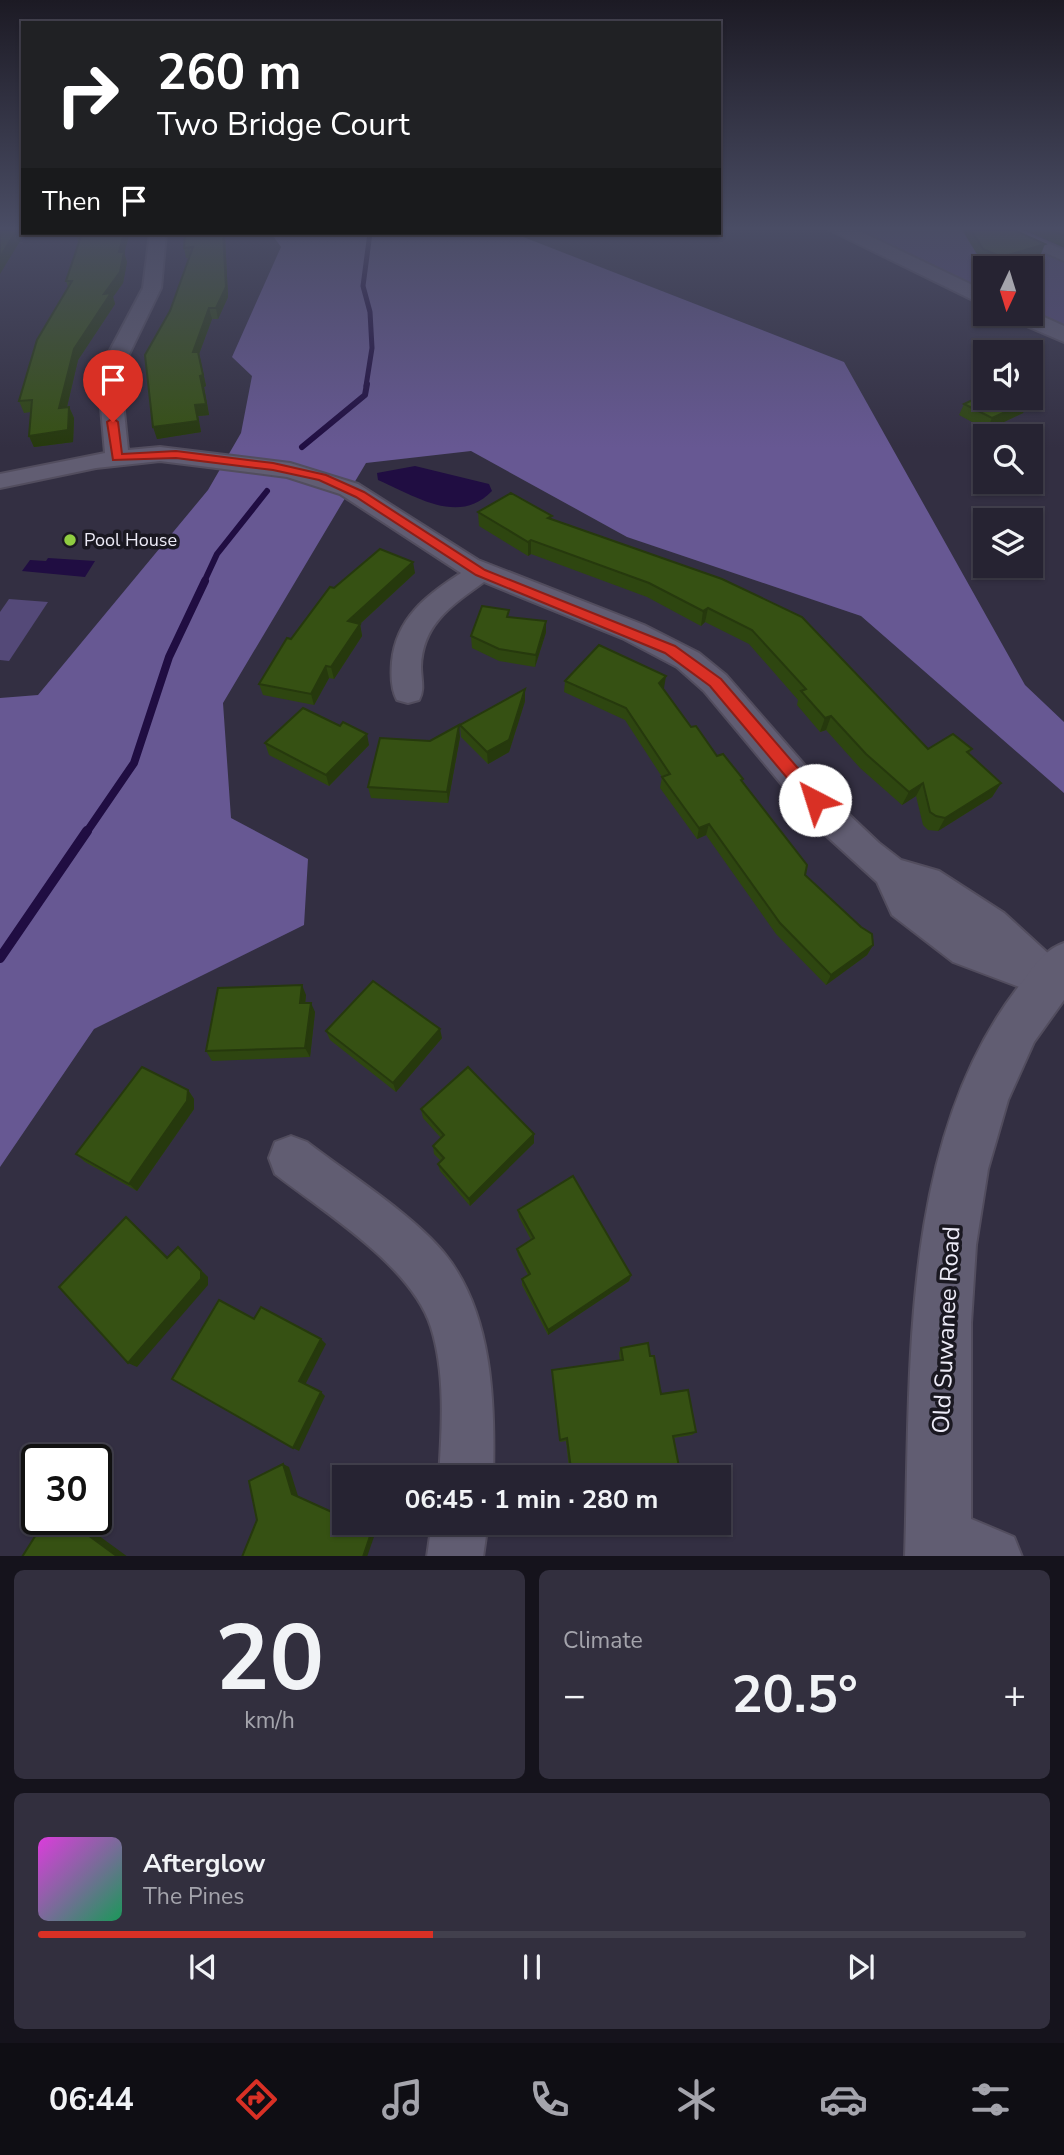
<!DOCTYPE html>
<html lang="en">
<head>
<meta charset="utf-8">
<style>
	:root { --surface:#262332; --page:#322f3e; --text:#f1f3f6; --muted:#a4a4ac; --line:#42404d; --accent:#d93025 }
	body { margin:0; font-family:"Nunito Sans",sans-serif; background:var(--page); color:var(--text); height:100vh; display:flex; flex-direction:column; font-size:26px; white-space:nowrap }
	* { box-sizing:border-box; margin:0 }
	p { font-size:23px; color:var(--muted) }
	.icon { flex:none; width:38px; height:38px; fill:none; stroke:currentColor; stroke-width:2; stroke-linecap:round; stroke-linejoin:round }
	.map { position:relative; height:1556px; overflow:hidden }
	.panel { display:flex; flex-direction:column; gap:14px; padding:14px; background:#15131c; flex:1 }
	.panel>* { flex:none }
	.guide { position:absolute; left:21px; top:21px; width:700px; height:214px; border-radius:0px; box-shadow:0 2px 5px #0004,0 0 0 2px var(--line); background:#202124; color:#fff; overflow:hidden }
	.needle { width:46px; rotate:184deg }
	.tools { position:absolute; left:973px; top:256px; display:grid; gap:14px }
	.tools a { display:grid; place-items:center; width:70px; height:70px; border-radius:0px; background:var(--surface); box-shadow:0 2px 5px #0004,0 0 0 2px var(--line); font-size:35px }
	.speed { position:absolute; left:21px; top:1444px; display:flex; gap:14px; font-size:35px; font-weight:700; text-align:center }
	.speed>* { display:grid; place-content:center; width:91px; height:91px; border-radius:50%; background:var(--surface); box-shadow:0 2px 5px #0004,0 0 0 2px var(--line); line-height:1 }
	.speed .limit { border:4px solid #111; border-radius:10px; background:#fff; color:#111 }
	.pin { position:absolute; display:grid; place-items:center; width:60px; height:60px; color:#fff; margin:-72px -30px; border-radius:50% 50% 50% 0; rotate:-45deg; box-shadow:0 0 7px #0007 }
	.pin .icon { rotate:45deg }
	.me { position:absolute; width:77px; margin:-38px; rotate:320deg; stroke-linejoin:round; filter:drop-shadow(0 0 5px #0008) }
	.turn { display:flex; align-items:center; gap:24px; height:147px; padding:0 21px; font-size:32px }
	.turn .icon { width:91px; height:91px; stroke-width:2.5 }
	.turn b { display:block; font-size:49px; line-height:60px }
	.then { display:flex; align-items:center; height:66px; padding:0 21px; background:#0003; gap:14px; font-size:26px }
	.big { font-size:52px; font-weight:700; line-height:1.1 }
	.panel .widget { flex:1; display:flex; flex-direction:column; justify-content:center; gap:10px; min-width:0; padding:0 24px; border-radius:10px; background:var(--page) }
	.panel .dial { align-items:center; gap:0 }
	.dial b { font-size:91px; line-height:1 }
	.song { display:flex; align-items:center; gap:21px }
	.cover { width:84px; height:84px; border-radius:10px; background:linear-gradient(135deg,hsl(300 70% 55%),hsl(150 70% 35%)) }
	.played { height:7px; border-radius:4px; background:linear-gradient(90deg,var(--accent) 40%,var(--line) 40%) }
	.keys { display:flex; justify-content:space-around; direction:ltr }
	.heat { display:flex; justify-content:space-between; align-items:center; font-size:38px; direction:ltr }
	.panel .tiles { flex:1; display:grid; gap:14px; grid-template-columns:1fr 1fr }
	.widget:last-child { grid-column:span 2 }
	.trip { position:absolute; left:332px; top:1465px; width:399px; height:70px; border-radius:0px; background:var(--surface); box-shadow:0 2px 5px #0004,0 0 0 2px var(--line); font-weight:700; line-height:70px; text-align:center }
	.dock { display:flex; height:112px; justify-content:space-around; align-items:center; background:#0f0e14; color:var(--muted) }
	.dock .icon { width:49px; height:49px }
	.dock .on { color:var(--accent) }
	.dock b { font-size:32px; color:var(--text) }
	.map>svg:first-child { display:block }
	.green { fill:#544978 }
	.forest { fill:#675893 }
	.water { fill:#200d42 }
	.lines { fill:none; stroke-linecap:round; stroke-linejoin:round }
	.stream-far3 { stroke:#200d42; stroke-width:5 }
	.stream-far2 { stroke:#200d42; stroke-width:6 }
	.stream-far1 { stroke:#200d42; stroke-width:8 }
	.stream { stroke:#200d42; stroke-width:10 }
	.minor-casing { stroke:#524d5e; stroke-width:4 }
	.tertiary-casing { stroke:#524d5e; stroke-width:4 }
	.minor { fill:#615d72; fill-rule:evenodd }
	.tertiary { fill:#615d72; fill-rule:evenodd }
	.wall { fill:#2e4610 }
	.shaded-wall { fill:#26390d }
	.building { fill:#365113; stroke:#26390d; stroke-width:2 }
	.route { fill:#d93025; stroke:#8d1f18; stroke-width:2 }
	.poi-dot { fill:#90cd41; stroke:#1a1821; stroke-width:2.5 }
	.labels { text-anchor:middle; stroke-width:7; stroke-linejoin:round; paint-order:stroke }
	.far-poi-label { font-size:18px; fill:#edebf7; stroke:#1a1821; text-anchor:start }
	.near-street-label { font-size:24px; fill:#edebf7; stroke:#1a1821 }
</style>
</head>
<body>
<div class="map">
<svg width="1064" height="1557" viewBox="0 0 1064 1557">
	<rect width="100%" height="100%" fill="#332f42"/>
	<g class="green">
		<path d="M848 230H992L1064 260V331L1031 313V268H985V295Z"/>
		<path d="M9 599 48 602 9 661 0 660V612Z"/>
	</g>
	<path class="forest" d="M271 233H513L844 362 1025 685 1064 722V793L861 616 627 537 471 451 366 463 223 703 231 818 308 859 304 925 94 1029 0 1167V698L38 695 208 490 241 433 252 376 232 357 281 247Z"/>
	<g class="water">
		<path d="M415 466 489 484 492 491C459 526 415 496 378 480L377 473Z"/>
		<path d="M48 558 95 561 85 577 22 571 30 560 46 561Z"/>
	</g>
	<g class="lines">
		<path class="stream-far3" d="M366 386 372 348 370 312 363 286 370 233"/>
		<g class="stream-far2">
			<path d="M302 447 365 395 367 384"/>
			<path d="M204 582 217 554 267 491"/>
		</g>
		<path class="stream-far1" d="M86 833 134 763 169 657 205 581"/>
		<path class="stream" d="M0 958 87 831"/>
		<g class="minor-casing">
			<g id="minor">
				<path d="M994 230H1017L1064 250V261Z"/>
				<path d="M150 233H166L161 288 120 373 128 450 160 447 290 463 358 484 478 560 644 625 699 653 726 675 843 809 879 843 901 860 939 871 1004 913 1063 967V993L1049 998 953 962 892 915 877 882 819 829 704 691 677 667 624 639 484 582C452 605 422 624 421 667 421 679 425 689 419 700L408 703 397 700C391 689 391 674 392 662 396 618 427 595 461 573L340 494 287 477 160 461 96 468 0 488V474L105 453 98 373 143 288Z"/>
				<path d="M291 1136 307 1142C347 1173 412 1214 444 1253 493 1313 495 1403 493 1477H439C442 1429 446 1374 431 1327 412 1266 324 1212 275 1174L269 1158 275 1142Z"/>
				<path d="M938 1505 1014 1537 1022 1557H927L918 1553 910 1533 918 1513Z"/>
				<path d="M432 1522H488L483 1557H427Z"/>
			</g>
		</g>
		<g class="tertiary-casing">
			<g id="tertiary">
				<path d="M830 230H857L985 291V306Z"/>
				<path d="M1031 311 1064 326V342L1008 318 1005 313Z"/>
				<path d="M1064 943V1000L1034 1042 1008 1100 988 1169 976 1245 971 1323V1557H905C911 1373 899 1145 1016 990 1031 972 1041 951 1064 943Z"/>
			</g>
		</g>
		<use href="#minor" class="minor"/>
		<use href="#tertiary" class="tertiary"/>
	</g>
	<g class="wall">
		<path d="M962 230H1014L1041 254 999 267 980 259Z"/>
		<path d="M1025 230H1064V246L1063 247Z"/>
		<path d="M74 233H130L124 253 127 262 123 283 113 297 115 304 78 360 67 407H69L74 418 73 442 34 447 29 436 31 412 24 413 19 401 68 287 66 281 79 241H78L76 233Z"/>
		<path d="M185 233H234L233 236H225L228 297 218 319H212L199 354 206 386 204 387 209 415 198 416 201 432 157 439 170 311 189 258H186L184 248Z"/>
		<path d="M1028 402 1023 413 987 430 959 415 964 404Z"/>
		<path d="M478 512 552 519 722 579 928 749H972L969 754 1001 783 992 797 938 831 928 830 923 825 916 796 902 805 860 768 826 730 820 732 797 705 798 700 749 644 705 622 701 626 647 597 531 554 528 556 479 526Z"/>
		<path d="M415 573 360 624 362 636 334 679 329 678 314 705 263 695 259 684 291 639 334 588Z"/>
		<path d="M509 618 546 621V632L535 667 499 661 472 648 471 636Z"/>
		<path d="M565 681 664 688H663L691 727 742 782 805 875 873 945 867 955 826 985 776 934 706 835 697 839 660 788 662 777 625 720 564 692Z"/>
		<path d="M525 701 509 752 488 764 461 737 460 725Z"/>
		<path d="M460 737 448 803 371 798 368 787 430 741Z"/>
		<path d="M265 743 369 745 329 786 269 755Z"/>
		<path d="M306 995 305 1003 315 1012 310 1057 212 1061 206 1051Z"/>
		<path d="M326 1031 442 1038 396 1092 330 1040Z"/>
		<path d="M188 1090 194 1099V1109L137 1191 85 1162 76 1154Z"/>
		<path d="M421 1109 534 1143 470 1206 440 1171 438 1164 441 1161 434 1154 433 1146 441 1138 423 1118Z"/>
		<path d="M518 1210 631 1275 629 1281 548 1335 522 1285V1279L528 1275 518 1255 517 1249 531 1240 519 1217Z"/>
		<path d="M621 1348 650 1356 661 1394 696 1432 692 1435 674 1438 681 1477H570L566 1441 560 1442 552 1375V1370L620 1361 619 1353Z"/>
	</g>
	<g class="shaded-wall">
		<path d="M17 230H23V233H25L0 274V257Z"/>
		<path d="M124 233H130L124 253 127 262 123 283 113 297 115 304 78 360 64 419 59 408 74 349 104 294 119 252Z"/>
		<path d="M223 233H224L225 236 228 297 218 319 216 308Z"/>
		<path d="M1045 244 1041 254 999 267 1002 257Z"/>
		<path d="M209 308 212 319 199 354 206 386 204 387 209 415 198 416 201 432 157 439 153 427 195 405 193 352Z"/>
		<path d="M1028 402 1023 413 987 430 992 418Z"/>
		<path d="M69 407 74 418 73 442 34 447 29 436Z"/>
		<path d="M531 540V554L528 556V542Z"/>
		<path d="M413 562 415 573 350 633 348 621Z"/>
		<path d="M708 608 705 622 701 626 703 611Z"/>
		<path d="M546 621V632L535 667 536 655Z"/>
		<path d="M360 624 362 636 334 679 331 667Z"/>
		<path d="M326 666 329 678 314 705 311 694Z"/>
		<path d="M666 676 664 688 658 695 659 683Z"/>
		<path d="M525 689V701L509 752 488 764 487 752Z"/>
		<path d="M831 716 826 730 820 732 825 718Z"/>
		<path d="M459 725 460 737 448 803 447 792Z"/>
		<path d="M367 734 369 745 329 786 326 775Z"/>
		<path d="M923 783 916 796 902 805 909 792Z"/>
		<path d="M1001 783 992 797 938 831 945 818Z"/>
		<path d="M709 824 706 835 697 839 699 828Z"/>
		<path d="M873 945 867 955 826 985 831 975Z"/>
		<path d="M302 985 306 995 304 1013 300 1003Z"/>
		<path d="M311 1003 315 1012 310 1057 305 1048Z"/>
		<path d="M440 1029 442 1038 396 1092 393 1083Z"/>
		<path d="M188 1090 194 1099V1109L137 1191 129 1184Z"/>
		<path d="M534 1134V1143L470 1206 469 1199Z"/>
		<path d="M126 1217 134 1224 175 1264 167 1258Z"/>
		<path d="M178 1247 208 1277V1285L137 1367 128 1363Z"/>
		<path d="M631 1275 629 1281 548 1335V1330Z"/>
		<path d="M321 1339 326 1344 305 1385 299 1381Z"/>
		<path d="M321 1392 325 1396 299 1451 293 1448Z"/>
		<path d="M283 1464 289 1467 298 1496 345 1518 292 1494Z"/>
		<path d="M66 1519H76L128 1557H118Z"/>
		<path d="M356 1522 376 1531 367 1557H363Z"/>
	</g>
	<g class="building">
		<path d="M0 230H17L0 257Z"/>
		<path d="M971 230H1014L1045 244 1002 257 983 249Z"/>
		<path d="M1051 230H1064V236Z"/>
		<path d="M82 233H124L119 252H124L120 272 104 294 111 293 74 349 59 408 69 407 68 430 29 436 32 400 19 401 37 340 72 281H66Z"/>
		<path d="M185 233H223L226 287 216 308H209L193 352H198L203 375 200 376 206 404 195 405 198 421 153 427 145 355 170 311 193 247 184 248Z"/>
		<path d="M985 394V397H1018L1028 402 992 418 964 404Z"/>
		<path d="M511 493 552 516 548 518 722 579 802 617 928 749 953 734 972 749 967 752 1001 783 945 818 936 816 930 812 923 783 909 792 866 754 831 716 825 718 801 691 806 689 752 630 708 608 703 611 649 583 531 540 528 542 478 512Z"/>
		<path d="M380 549 413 562 348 621 360 624 331 667 326 666 311 694 259 684 287 638 291 639 330 587 334 588Z"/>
		<path d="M482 606 509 610 507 617 546 621 536 655 499 649 471 636Z"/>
		<path d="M599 645 666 676 659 683 691 727 696 726 717 756 723 754 743 779 741 780 807 865 805 875 861 927 872 934 873 945 831 975 780 923 709 824 699 828 662 777 670 774 626 708 565 681Z"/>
		<path d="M525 689 509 740 487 752 460 725Z"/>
		<path d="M303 708 340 726 343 722 367 734 326 775 265 743Z"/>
		<path d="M459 725 447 792 368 787 380 738 430 741Z"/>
		<path d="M373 981 440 1029 393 1083 326 1031Z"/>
		<path d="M302 985 300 1003H311L305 1048 206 1051 218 988Z"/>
		<path d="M142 1067 188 1090 187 1101 129 1184 76 1154Z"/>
		<path d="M468 1067 534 1134 469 1199 438 1164 444 1158 433 1146 444 1135 421 1109Z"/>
		<path d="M573 1176 631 1275 548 1330 522 1279 530 1274 517 1249 534 1238 518 1210Z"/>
		<path d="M126 1217 167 1258 178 1247 201 1271V1279L128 1363 59 1287Z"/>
		<path d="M219 1300 254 1319 261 1307 321 1339 299 1381 321 1392 293 1448 172 1379Z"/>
		<path d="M648 1343 650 1356H654L661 1394 688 1390 696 1432 673 1436 681 1477H572L567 1438 560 1440 552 1370 623 1360 621 1348Z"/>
		<path d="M283 1464 292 1494 345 1518V1522H356L372 1530 363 1557H242L257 1520 249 1481Z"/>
		<path d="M46 1519H66L118 1557H22Z"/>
		<path d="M577 1522H641L578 1532Z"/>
	</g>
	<linearGradient id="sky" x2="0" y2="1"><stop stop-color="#1c1a24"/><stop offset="0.51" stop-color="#4a4d65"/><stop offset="1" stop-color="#4a4d65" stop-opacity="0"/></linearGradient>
	<rect width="1064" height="448" fill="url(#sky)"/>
	<path class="route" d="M113 418 118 422 122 454 176 451 273 463 326 475 364 492 485 570 675 646 721 679 821 795V804H809L710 686 665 653 476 575 356 497 319 480 273 470 176 458 113 460 107 422Z"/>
	<circle class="poi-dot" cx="70" cy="540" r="7"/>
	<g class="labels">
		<g class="far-poi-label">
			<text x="84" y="546">Pool House</text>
		</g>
		<g class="near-street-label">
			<text transform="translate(946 1330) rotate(-87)" y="8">Old Suwanee Road</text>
		</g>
	</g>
</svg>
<div class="tools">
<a><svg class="needle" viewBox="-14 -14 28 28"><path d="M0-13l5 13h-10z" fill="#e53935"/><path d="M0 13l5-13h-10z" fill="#a4a4ac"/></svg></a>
<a><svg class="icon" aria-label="sound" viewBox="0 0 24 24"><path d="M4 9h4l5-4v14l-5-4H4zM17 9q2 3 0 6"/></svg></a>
<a><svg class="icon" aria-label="search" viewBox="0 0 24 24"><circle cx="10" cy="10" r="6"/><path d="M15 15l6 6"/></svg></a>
<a><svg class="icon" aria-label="layers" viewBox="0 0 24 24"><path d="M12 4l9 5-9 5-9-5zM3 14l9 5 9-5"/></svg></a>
</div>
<div class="speed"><div class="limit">30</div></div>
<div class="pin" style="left:113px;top:422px;background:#d93025"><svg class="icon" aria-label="arrive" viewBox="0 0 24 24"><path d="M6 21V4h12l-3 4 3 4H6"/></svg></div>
<svg class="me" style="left:815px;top:800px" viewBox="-20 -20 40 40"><circle r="19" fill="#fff"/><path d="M0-13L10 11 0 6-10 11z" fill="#d93025"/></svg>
<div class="trip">06:45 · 1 min · 280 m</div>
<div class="guide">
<div class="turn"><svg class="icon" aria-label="right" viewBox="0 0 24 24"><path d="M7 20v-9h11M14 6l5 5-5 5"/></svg><div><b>260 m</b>Two Bridge Court</div></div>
<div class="then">Then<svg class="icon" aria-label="arrive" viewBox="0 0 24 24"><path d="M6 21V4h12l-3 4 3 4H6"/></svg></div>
</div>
</div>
<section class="panel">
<div class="tiles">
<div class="widget dial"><b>20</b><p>km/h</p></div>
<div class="widget"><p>Climate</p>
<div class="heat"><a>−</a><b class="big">20.5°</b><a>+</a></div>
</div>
<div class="widget">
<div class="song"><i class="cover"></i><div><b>Afterglow</b><p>The Pines</p></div></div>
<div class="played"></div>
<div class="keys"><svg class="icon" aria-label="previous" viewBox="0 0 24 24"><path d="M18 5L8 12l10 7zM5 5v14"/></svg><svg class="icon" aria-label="pause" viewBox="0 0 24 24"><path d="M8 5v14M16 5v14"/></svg><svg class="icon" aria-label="next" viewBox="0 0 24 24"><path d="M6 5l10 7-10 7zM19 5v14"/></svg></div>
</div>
</div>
</section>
<nav class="dock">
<b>06:44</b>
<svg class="icon on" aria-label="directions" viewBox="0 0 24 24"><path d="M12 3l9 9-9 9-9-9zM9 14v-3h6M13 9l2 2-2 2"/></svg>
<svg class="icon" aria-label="music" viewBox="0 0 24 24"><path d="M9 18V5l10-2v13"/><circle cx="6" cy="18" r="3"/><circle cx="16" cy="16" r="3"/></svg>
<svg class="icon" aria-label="phone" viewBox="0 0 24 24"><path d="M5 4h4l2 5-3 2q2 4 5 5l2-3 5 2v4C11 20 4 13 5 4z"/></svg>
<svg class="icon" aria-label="climate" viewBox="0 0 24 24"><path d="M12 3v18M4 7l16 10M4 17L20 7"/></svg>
<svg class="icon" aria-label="car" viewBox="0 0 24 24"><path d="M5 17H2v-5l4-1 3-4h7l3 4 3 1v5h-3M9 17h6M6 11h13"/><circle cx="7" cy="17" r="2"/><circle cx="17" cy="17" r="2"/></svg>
<svg class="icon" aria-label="filters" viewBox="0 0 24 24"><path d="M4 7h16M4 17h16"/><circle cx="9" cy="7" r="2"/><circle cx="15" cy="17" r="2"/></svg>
</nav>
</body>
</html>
